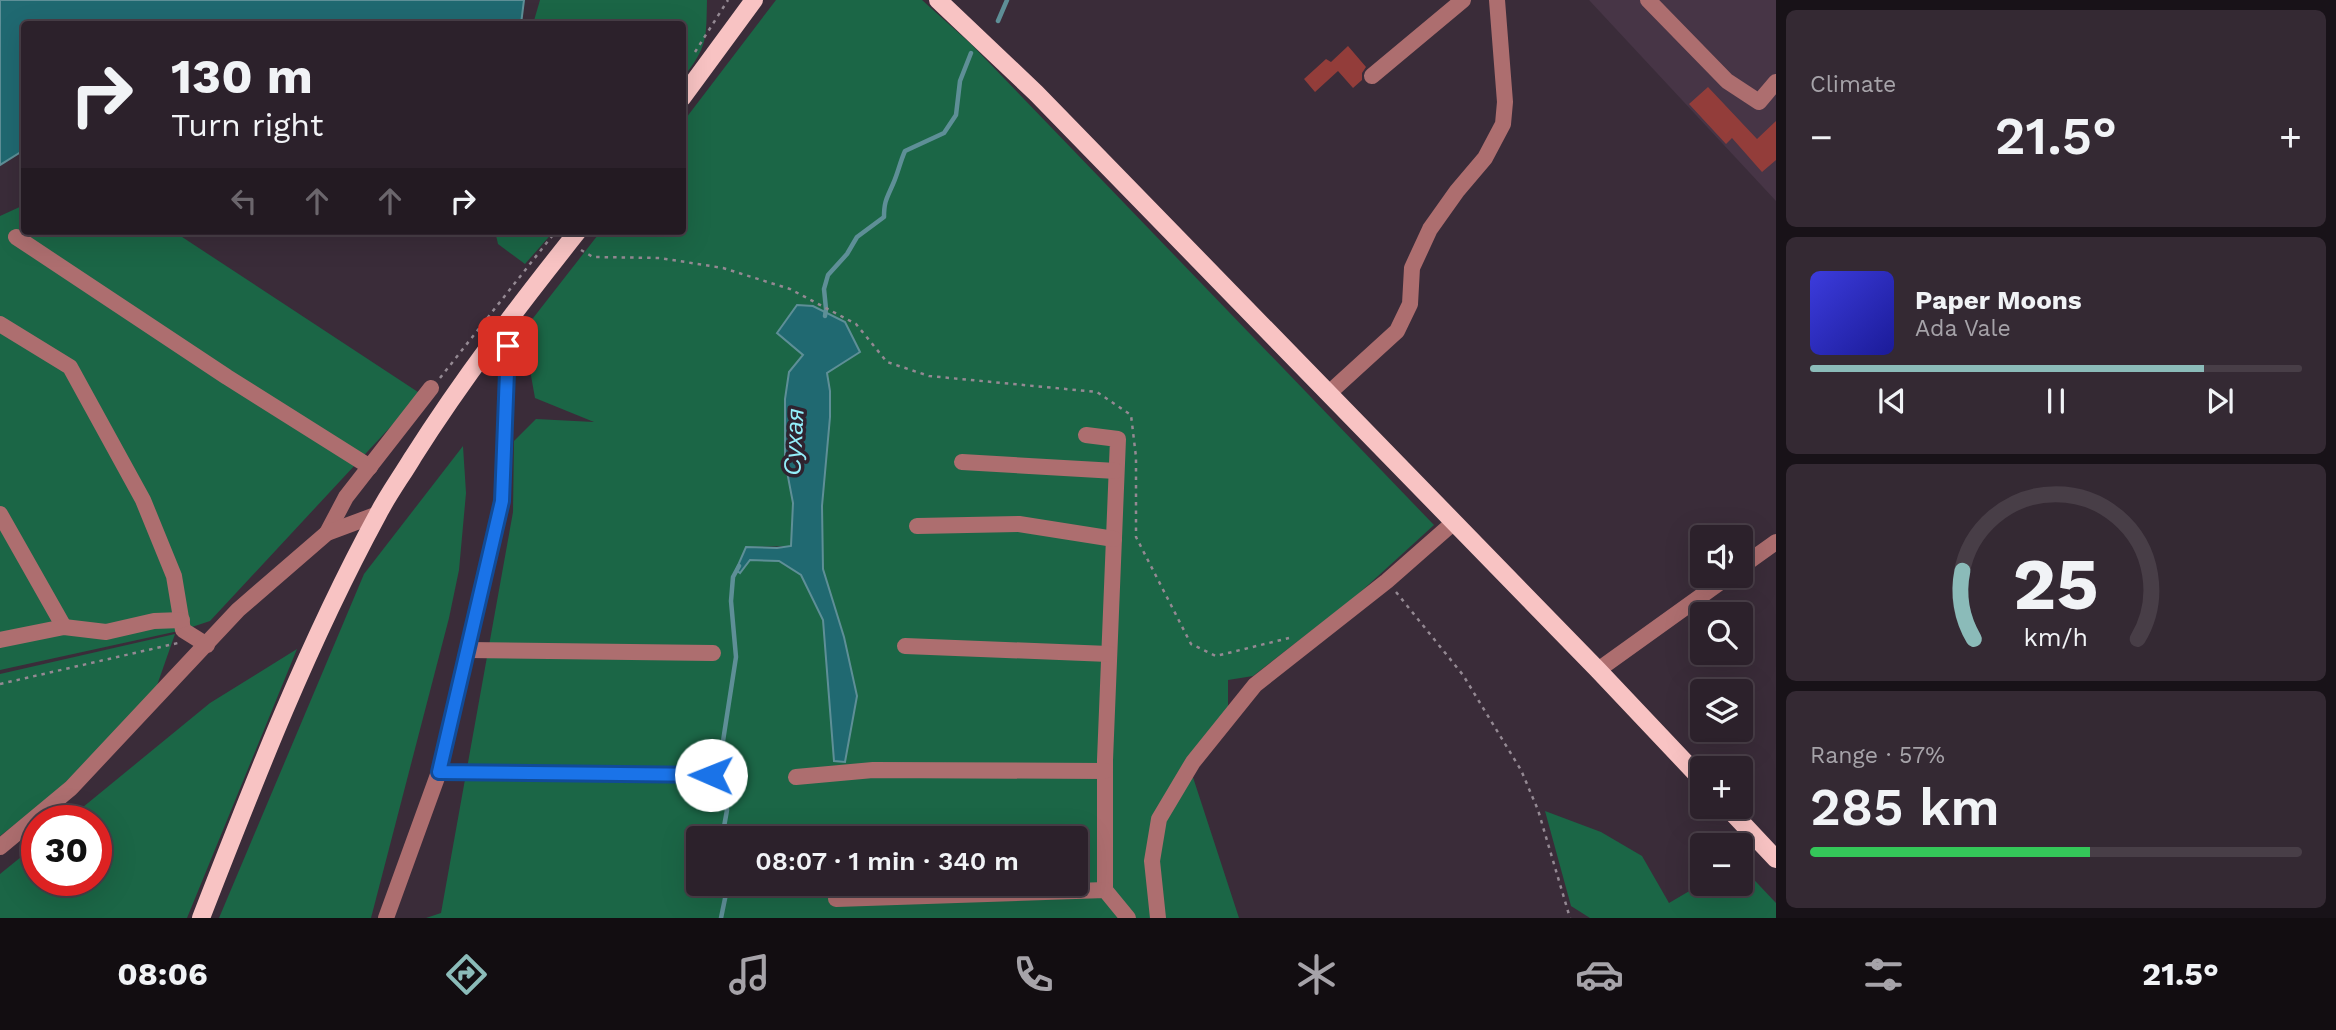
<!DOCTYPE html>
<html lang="en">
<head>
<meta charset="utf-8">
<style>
	:root { --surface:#2c212b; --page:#342933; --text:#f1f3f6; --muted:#a6a3a9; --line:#483e47; --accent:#8bbbb9 }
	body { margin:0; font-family:"Work Sans",sans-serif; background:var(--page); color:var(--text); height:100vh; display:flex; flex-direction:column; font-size:26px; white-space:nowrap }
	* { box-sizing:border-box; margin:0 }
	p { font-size:23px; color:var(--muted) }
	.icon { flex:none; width:38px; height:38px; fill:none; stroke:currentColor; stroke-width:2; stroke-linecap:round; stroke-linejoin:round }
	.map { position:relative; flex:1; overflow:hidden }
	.drawer { display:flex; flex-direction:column; gap:10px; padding:10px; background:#181218; width:560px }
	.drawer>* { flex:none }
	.hud { position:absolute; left:21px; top:21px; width:665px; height:214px; border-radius:7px; box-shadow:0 7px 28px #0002,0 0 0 2px var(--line); background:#2c212b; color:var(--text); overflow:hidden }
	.buttons { position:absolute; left:1690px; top:525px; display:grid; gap:14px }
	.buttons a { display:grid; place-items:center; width:63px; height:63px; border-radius:7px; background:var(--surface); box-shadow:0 7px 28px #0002,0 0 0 2px var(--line); font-size:35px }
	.speed { position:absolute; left:21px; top:805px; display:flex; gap:14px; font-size:35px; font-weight:700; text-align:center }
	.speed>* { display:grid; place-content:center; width:91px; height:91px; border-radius:50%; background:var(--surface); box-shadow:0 7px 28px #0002,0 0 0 2px var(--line); line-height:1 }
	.speed .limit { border:10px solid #d22; background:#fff; color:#111 }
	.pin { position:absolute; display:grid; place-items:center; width:60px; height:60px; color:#fff; margin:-30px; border-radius:14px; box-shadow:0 4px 10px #0006 }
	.me { position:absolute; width:77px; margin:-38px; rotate:271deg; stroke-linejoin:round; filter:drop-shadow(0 0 5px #0008) }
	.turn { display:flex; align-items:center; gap:24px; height:147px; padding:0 35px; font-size:32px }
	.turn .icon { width:91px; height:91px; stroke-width:2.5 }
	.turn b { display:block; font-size:49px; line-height:60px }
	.lanes { display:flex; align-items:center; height:66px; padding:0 35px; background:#0003; justify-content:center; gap:35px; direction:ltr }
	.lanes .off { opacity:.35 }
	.big { font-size:52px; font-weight:600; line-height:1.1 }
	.drawer .tile { flex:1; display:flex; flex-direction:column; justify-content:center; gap:10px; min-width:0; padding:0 24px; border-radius:10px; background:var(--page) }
	.drawer .dial { align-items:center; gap:0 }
	.dial svg { height:182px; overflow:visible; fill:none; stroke:var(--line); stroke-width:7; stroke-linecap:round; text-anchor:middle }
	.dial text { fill:var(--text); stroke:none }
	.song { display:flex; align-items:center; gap:21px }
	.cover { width:84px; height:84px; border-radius:10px; background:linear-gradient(135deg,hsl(240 70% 55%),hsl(240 70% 35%)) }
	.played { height:7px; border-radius:4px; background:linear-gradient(90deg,var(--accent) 80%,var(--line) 80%) }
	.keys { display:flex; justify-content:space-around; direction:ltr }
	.heat { display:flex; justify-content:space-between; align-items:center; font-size:38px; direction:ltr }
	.charge { height:10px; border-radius:5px; background:linear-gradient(90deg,#34c759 57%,var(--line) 0) }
	.trip { position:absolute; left:686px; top:826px; width:402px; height:70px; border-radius:7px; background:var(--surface); box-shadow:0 7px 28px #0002,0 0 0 2px var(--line); font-weight:600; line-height:70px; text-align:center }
	.tab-bar { display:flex; height:112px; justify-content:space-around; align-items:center; background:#120d11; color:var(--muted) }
	.tab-bar .icon { width:49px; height:49px }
	.tab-bar .selected { color:var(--accent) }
	.tab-bar b { font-size:32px; color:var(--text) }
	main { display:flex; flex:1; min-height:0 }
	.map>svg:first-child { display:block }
	.built { fill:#473546 }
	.green { fill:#1b6646; fill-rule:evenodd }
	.water { fill:#206971; stroke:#5e8f97; stroke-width:2 }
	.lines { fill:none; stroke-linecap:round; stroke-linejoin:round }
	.stream { stroke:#5e8f97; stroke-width:4.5 }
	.building { fill:#933d3a }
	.path { stroke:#948993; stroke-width:2.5; stroke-dasharray:3.5 5; stroke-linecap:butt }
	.minor { stroke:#ad6e6f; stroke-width:16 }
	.major { stroke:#f8c3c3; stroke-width:18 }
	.route-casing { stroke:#114b97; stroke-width:18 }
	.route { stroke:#1a73e8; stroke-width:12 }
	.labels { text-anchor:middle; stroke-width:7; stroke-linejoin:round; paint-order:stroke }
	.water-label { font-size:24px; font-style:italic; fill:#93effa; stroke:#2f232f }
</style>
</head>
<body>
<main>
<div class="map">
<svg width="1776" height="918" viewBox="0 0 1776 918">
	<rect width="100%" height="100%" fill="#3a2c39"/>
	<path class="built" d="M1589 0H1776V201Z"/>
	<g class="green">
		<path d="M540 0H707C706 39 708 46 683 78L682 24H533Z"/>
		<path d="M776 0H922L971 44 1434 525 1355 597 1253 676 1228 680V714L1187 759 1239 918H426L441 913 513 512 514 441 536 419 594 422 535 398 523 331 601 231H682L683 122ZM813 306 845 322 859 351 827 373 830 391V417L822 506 823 569 844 636 845 762 834 760 823 620 801 575 779 561 750 560 746 547 791 546 793 503 785 461V399L803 355ZM698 838H1076V884H698Z"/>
		<path d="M24 205V231H173L421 394 210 621 183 630 0 670V216Z"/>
		<path d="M495 231H554L525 264 498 244Z"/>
		<path d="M463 446 466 493 459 570 449 618 371 918H219L364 574Z"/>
		<path d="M175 634 155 691 54 794 0 836V674Z"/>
		<path d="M297 649 187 918H0V874L37 844V880H96V821H66L210 703Z"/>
		<path d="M1545 811 1601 832 1642 856 1669 903 1703 883 1741 884V866L1776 903V918H1590L1571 906Z"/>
	</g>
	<g class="water">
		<path d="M0 0H524L521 24H24V150L0 165Z"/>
		<path d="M797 305 813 306 845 322 860 352 827 373 830 391V417L822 506 823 569 844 637 857 696 845 762 834 761 823 620 801 575 779 561 750 560 740 573 736 570 746 547 777 548 791 546 793 503 785 461V399L789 372 803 355 777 333Z"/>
	</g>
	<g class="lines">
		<g class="stream">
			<path d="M998 21 1007 0"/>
			<path d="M825 316 826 309 824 289 828 275 847 254 857 237 884 217C884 201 887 198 893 184 898 173 900 162 905 151L944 133 956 115 960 81 971 53"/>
			<path d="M722 838 727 810 721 754 736 657 731 601 733 577 739 566"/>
			<path d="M721 918 728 884"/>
		</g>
	</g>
	<g class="building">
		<path d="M1348 46 1366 67 1362 73V80L1353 88 1338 71 1315 92 1304 79 1326 59 1331 62Z"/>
		<path d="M1708 87 1757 139 1776 121V160L1762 172 1732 138 1726 144 1689 104Z"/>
	</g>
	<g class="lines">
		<g class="path">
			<path d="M695 52 728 0"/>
			<path d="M581 250 593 257 660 258 723 268 790 289 856 324 887 362 929 376 1097 392 1131 415 1136 457V537L1191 644 1216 656 1289 638"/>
			<path d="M440 378 556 231"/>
			<path d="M1396 592 1463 675 1521 770 1538 810 1570 918"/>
			<path d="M0 684 178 643"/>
		</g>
		<g class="minor">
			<path d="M1648 0 1727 81 1759 102 1776 82"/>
			<path d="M1372 76 1463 0"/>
			<path d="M16 237 227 377 370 467"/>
			<path d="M0 324 70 367 143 500 174 576 183 630 207 645"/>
			<path d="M1329 393 1397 331 1410 304 1412 268 1430 229 1457 191 1485 158 1503 124 1505 102 1497 0"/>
			<path d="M1086 435 1118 439 1105 760V890"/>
			<path d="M962 462 1116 471"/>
			<path d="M0 514 64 627"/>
			<path d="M917 526 1019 524 1114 539"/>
			<path d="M327 533 346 497 431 388"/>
			<path d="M1741 567 1776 542"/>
			<path d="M0 640 64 627 106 632 154 621 182 620"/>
			<path d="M905 646 1109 654"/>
			<path d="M468 650 713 653"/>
			<path d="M1598 670 1729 576"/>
			<path d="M439 772 711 775"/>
			<path d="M796 777 873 770 1105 771"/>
			<path d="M0 847 71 788 238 610 327 533 378 514"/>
			<path d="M836 899 1105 890 1128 918"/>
			<path d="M386 918 439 772 502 501 509 320"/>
			<path d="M1158 918 1152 861 1159 819 1193 762 1255 685 1387 581 1453 523"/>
		</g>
		<g class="major">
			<path d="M938 0 1036 93 1598 670 1703 781"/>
			<path d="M682 98 754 0"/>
			<path d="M1727 807 1776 859"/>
			<path d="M201 918C254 782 307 645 377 516 387 496 401 477 413 457 463 378 520 304 578 231"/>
		</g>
	</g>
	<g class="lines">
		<g class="route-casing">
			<path id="route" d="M508 346 502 501 439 772 711 775"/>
		</g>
		<use href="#route" class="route"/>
	</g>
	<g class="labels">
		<g class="water-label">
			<text transform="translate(794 442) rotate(-87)" y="8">Сухая</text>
		</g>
	</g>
</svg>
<div class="buttons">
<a><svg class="icon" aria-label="sound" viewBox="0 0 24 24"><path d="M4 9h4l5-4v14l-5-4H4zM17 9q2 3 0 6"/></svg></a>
<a><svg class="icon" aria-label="search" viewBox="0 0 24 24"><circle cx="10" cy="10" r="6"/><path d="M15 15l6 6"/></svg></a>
<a><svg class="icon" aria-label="layers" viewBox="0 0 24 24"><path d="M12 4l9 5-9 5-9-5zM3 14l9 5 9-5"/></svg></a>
<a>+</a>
<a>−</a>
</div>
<div class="speed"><div class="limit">30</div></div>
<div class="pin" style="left:508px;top:346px;background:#d93025"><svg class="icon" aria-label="arrive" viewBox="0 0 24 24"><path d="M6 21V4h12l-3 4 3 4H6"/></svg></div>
<svg class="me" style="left:711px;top:775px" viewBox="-20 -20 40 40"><circle r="19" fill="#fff"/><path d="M0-13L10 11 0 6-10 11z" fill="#1a73e8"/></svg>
<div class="trip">08:07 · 1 min · 340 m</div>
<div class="hud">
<div class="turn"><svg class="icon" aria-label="right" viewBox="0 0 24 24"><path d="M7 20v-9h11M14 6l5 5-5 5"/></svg><div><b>130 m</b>Turn right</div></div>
<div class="lanes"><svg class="icon off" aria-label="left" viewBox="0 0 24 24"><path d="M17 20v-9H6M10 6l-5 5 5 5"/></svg><svg class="icon off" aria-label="ahead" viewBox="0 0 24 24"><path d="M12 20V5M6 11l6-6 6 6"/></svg><svg class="icon off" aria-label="ahead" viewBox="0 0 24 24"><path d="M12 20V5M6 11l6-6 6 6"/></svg><svg class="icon" aria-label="right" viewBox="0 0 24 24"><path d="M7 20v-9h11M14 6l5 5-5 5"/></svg></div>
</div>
</div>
<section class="drawer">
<div class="tile"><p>Climate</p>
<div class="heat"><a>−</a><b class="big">21.5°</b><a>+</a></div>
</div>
<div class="tile">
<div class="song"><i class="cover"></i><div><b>Paper Moons</b><p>Ada Vale</p></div></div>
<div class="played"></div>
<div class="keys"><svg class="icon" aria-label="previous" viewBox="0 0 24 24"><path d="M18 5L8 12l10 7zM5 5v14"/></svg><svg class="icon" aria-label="pause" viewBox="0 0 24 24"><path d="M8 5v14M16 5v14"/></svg><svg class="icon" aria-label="next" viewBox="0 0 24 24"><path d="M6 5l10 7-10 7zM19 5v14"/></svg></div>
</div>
<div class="tile dial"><svg viewBox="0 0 100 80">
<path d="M14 69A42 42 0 1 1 86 69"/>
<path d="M14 69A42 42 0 0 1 9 39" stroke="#8bbbb9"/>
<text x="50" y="56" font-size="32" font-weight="700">25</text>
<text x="50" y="72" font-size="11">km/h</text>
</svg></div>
<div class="tile"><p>Range · 57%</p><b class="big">285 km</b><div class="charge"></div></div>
</section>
</main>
<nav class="tab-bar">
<b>08:06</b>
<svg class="icon selected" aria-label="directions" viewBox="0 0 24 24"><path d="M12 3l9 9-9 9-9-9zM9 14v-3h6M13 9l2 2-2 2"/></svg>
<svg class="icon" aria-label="music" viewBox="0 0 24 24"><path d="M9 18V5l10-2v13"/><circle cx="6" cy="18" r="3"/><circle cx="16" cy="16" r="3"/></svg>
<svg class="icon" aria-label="phone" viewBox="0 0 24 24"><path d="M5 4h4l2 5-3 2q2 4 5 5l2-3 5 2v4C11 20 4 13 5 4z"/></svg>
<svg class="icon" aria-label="climate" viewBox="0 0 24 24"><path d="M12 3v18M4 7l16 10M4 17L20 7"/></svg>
<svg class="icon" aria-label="car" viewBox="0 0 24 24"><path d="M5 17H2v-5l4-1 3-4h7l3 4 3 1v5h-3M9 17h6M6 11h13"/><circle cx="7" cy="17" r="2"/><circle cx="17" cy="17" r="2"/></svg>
<svg class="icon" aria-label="filters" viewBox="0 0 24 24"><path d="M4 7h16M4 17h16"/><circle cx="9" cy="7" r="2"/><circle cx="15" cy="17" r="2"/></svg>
<b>21.5°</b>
</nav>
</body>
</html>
